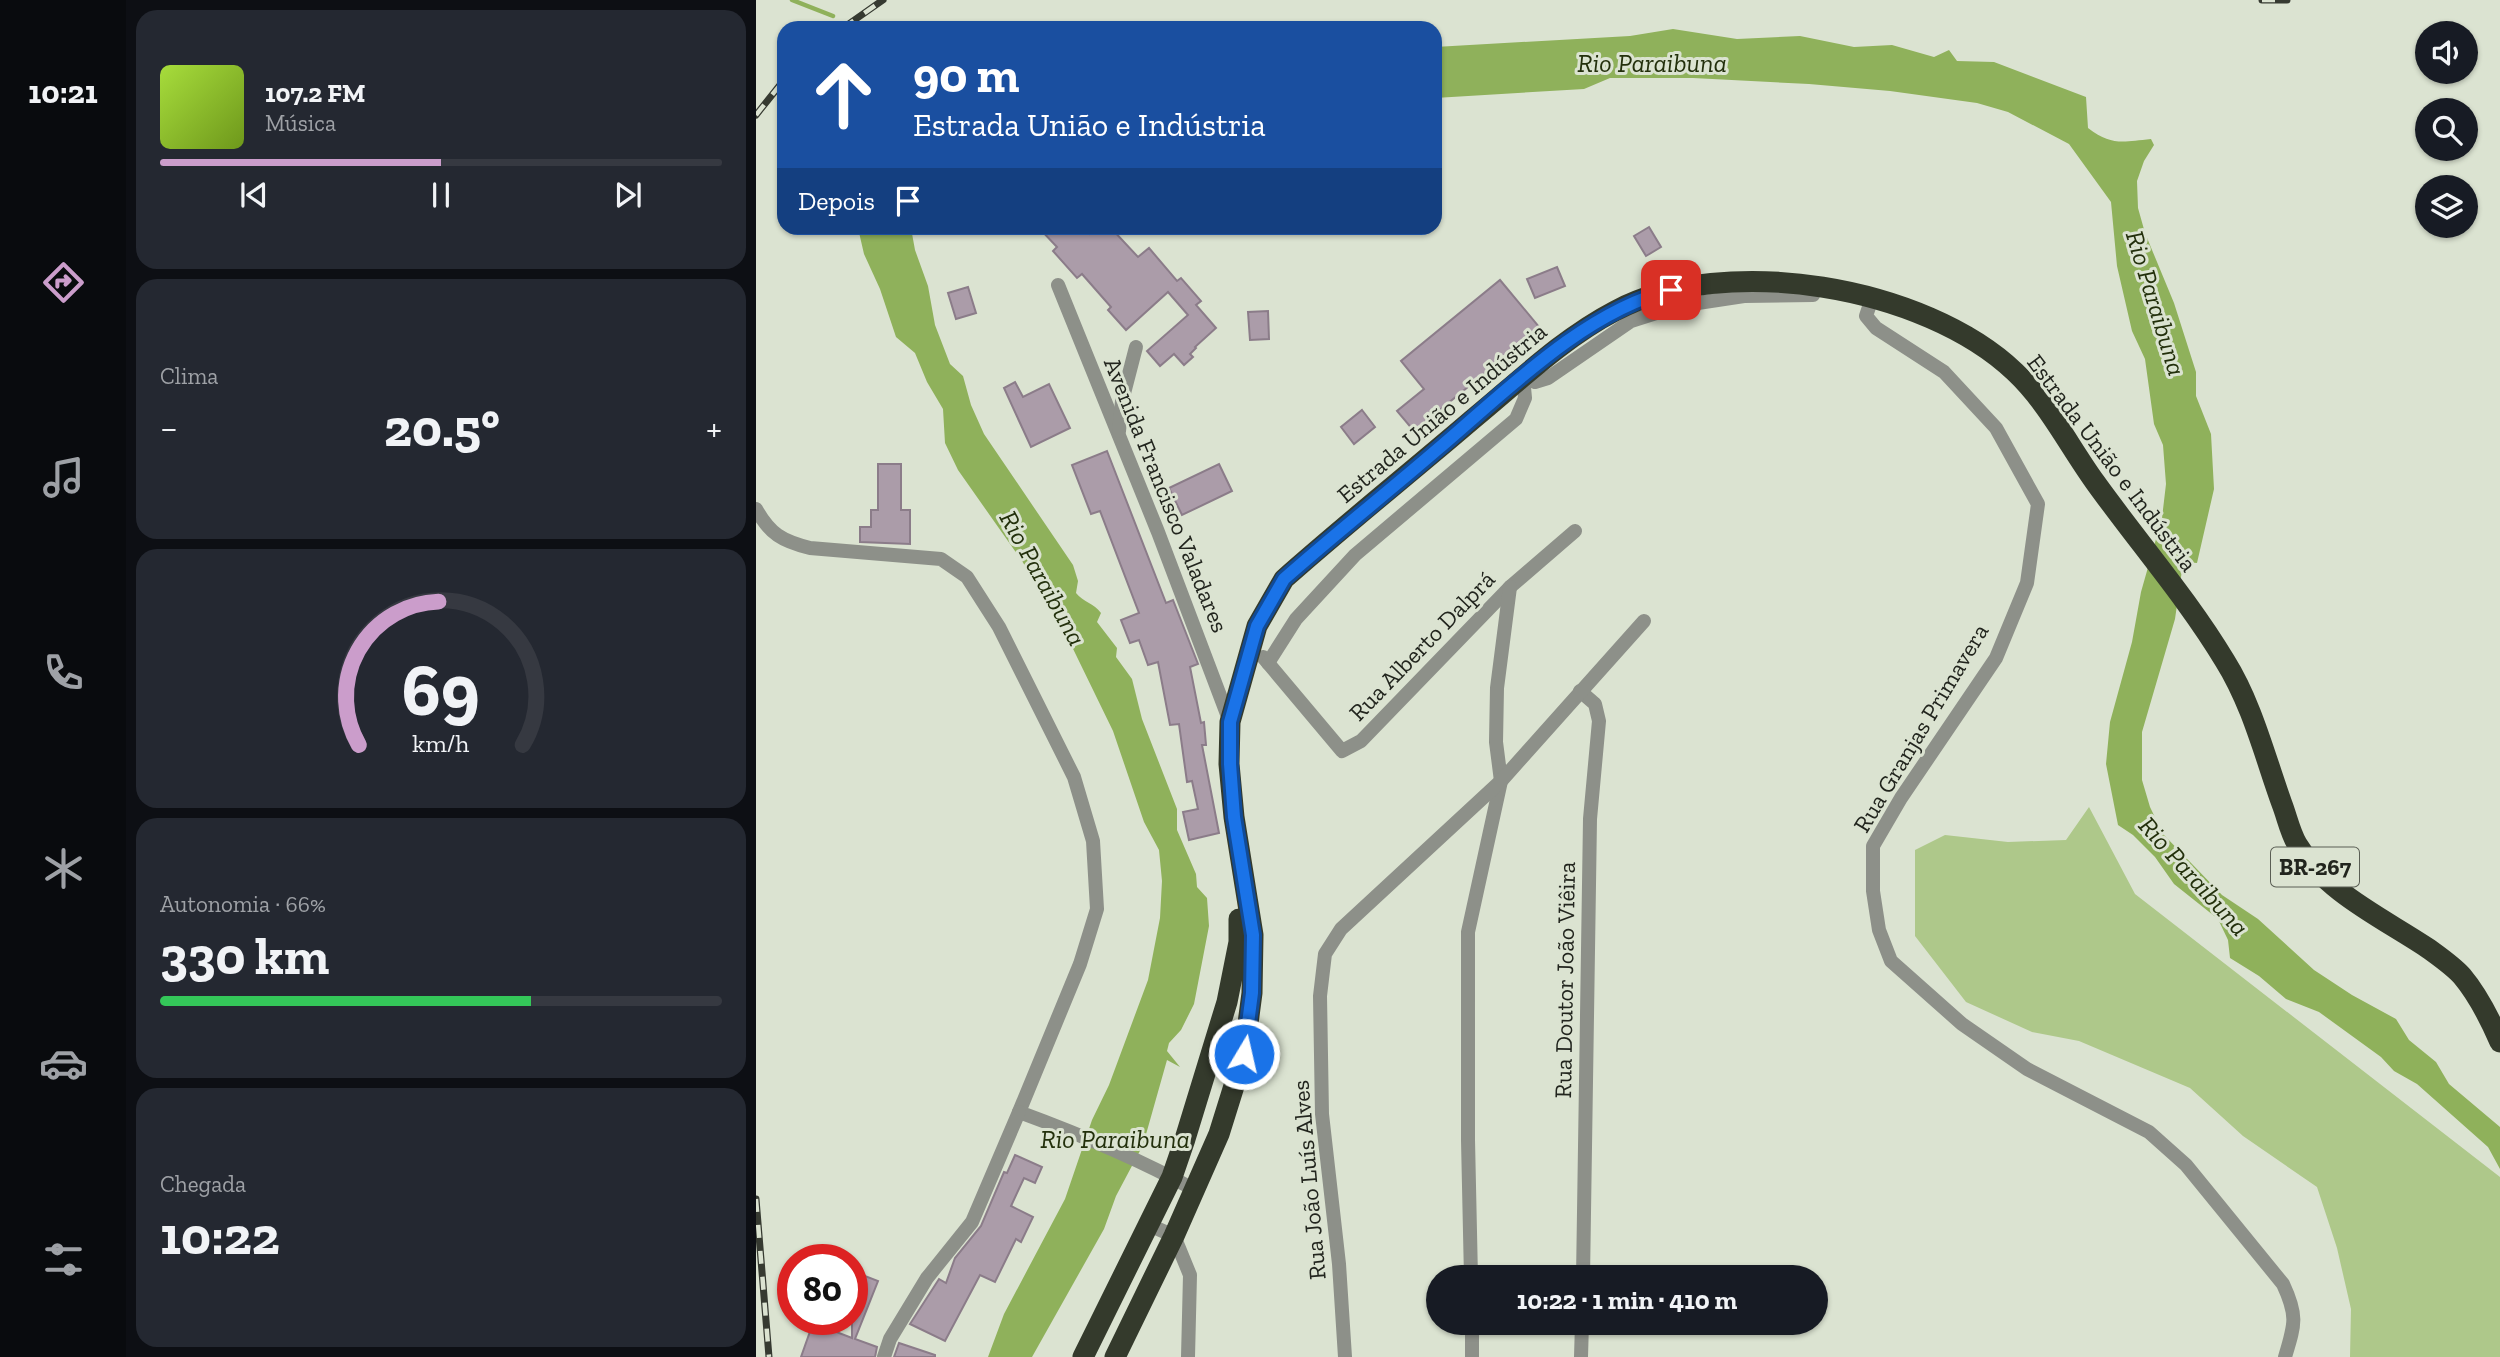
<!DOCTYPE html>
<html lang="pt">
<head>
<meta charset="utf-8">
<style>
	:root { --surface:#171b24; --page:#242831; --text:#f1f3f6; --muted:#9ea1a6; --line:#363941; --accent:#cb9dcb }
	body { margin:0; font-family:"Zilla Slab",serif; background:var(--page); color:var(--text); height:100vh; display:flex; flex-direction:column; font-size:26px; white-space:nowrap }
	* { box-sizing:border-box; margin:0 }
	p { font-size:23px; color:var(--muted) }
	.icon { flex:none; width:38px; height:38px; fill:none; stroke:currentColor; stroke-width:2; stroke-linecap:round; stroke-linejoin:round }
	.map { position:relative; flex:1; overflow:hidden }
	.side { display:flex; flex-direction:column; gap:10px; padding:10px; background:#0d0f14; width:630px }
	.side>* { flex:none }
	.top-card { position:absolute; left:21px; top:21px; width:665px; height:214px; border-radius:21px; box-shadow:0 2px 5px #0004; background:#1a4fa0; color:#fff; overflow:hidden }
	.buttons { position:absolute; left:1659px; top:21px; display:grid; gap:14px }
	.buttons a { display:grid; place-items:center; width:63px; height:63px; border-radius:50%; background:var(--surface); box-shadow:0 2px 5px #0004; font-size:35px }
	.speed { position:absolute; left:21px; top:1244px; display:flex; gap:14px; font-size:35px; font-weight:700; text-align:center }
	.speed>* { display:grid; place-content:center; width:91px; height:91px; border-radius:50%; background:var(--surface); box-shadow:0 2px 5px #0004; line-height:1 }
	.speed .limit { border:10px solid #d22; background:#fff; color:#111 }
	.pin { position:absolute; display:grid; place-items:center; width:60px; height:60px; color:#fff; margin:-30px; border-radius:14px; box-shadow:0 4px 10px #0006 }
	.me { position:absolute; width:77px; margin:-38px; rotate:9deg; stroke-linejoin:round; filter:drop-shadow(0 0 5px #0008) }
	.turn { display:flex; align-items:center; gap:24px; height:147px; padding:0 21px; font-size:32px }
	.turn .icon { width:91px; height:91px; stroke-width:2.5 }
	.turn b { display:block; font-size:49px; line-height:60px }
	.then { display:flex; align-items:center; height:66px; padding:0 21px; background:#0003; gap:14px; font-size:26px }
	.big { font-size:52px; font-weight:700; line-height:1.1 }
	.side .widget { flex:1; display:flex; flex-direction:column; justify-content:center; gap:10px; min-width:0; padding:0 24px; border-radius:21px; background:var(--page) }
	.side .dial { align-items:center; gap:0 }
	.dial svg { height:182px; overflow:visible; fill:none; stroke:var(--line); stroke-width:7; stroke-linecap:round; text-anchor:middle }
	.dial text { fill:var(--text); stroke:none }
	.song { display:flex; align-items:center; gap:21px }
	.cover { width:84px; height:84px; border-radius:10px; background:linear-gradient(135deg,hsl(80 70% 55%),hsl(80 70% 35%)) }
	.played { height:7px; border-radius:4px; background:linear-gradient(90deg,var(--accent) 50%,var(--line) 50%) }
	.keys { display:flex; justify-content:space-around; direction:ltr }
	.heat { display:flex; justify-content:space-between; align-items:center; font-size:38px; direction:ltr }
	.charge { height:10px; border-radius:5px; background:linear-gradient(90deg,#34c759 66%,var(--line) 0) }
	.trip { position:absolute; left:670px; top:1265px; width:402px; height:70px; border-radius:35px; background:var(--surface); box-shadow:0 2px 5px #0004; font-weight:700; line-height:70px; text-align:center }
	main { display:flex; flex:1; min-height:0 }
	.tabs { display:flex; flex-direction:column; width:126px; justify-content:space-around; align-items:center; background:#090b0e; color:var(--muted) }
	.tabs .icon { width:49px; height:49px }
	.tabs .on { color:var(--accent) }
	.tabs b { font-size:32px; color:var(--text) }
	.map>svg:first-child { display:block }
	.green { fill:#aec88a }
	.water { fill:#8fb15b }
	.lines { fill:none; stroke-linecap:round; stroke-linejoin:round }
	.stream { stroke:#8fb15b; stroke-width:4.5 }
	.building { fill:#ab9ca9; stroke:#8b7c89; stroke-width:2 }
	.street { stroke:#8d9089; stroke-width:14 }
	.highway { stroke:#343a2c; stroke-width:21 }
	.rail-casing { stroke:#363a31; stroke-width:7 }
	.rail { stroke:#dbe3d1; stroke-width:4.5; stroke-dasharray:13; stroke-linecap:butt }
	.route-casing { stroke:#114b97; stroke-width:18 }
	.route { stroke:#1a73e8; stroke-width:12 }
	.labels { text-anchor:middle; stroke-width:6; stroke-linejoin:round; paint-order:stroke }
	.shield { fill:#dbe3d1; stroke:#5a5e54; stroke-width:2 }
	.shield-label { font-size:23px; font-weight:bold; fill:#22251e }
	.street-label { font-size:24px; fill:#22251e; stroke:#dbe3d1 }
	.water-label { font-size:26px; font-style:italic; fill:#23300c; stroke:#dbe3d1 }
</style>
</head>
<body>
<main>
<nav class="tabs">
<b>10:21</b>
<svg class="icon on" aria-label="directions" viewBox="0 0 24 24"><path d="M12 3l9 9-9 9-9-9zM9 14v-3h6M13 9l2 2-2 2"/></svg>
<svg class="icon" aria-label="music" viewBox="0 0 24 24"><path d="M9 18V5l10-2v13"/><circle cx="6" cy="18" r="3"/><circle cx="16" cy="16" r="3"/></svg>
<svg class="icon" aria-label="phone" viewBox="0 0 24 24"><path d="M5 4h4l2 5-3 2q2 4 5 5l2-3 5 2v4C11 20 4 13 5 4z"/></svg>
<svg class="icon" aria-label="climate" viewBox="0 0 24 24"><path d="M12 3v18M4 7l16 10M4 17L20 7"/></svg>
<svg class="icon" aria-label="car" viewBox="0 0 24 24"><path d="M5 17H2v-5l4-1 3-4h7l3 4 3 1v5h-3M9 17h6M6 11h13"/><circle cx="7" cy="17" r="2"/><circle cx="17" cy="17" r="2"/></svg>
<svg class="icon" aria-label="filters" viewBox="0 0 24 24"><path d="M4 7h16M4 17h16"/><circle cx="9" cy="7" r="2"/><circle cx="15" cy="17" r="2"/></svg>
</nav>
<section class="side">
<div class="widget">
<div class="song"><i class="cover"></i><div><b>107.2 FM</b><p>Música</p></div></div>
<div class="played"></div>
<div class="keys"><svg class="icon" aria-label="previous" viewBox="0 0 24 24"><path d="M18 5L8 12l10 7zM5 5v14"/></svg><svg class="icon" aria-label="pause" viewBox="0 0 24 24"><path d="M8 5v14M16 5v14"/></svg><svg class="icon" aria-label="next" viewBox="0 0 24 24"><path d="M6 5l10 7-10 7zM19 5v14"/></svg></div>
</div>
<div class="widget"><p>Clima</p>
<div class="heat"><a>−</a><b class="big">20.5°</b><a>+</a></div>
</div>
<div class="widget dial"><svg viewBox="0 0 100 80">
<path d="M14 69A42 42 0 1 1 86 69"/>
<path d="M14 69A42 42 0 0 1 49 6" stroke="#cb9dcb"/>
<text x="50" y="56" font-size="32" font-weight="700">69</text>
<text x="50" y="72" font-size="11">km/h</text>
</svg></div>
<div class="widget"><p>Autonomia · 66%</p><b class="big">330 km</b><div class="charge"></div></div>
<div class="widget"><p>Chegada</p><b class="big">10:22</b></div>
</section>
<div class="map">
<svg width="1744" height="1357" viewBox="0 0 1744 1357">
	<rect width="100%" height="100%" fill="#dbe3d1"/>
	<path class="green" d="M1333 807 1379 894 1744 1177V1357H1594L1595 1309 1581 1248 1561 1187 1487 1136 1434 1088 1323 1041 1276 1032 1210 1002 1159 936V850L1189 835 1252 842 1310 840Z"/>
	<g class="water">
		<path d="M917 29 981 39 1044 36 1098 47 1136 45 1178 57 1193 50 1201 61 1238 62 1330 97 1332 128C1356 146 1366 142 1395 139L1398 145 1388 161 1381 181 1382 208 1389 233 1418 303 1440 372V396L1455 434 1458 489 1441 563 1430 562 1426 570 1419 619 1386 732V780L1394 807 1407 834 1466 895 1502 919 1558 970 1596 995 1640 1019 1653 1040 1680 1062 1693 1084 1744 1127V1169L1732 1147 1661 1084 1638 1071 1625 1057 1563 1012 1530 999 1503 976 1474 958 1472 940 1462 919 1418 884 1399 857 1377 835 1362 825 1350 764 1354 722 1376 642 1385 592 1406 518 1410 484 1407 445 1398 424 1389 359 1376 331 1361 266 1355 202 1313 144 1252 112 1221 103 1134 91 1053 84 937 78H854L828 89 679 98V47L874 36Z"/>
		<path d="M102 228H155L159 250 172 286 179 325 194 364 207 376 215 405 228 434 317 565 322 581 320 593C327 602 338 603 345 613L341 622 361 648 360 657 376 679 386 719 421 809V830L440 874 441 887 451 898 453 926 438 1004 425 1030 413 1043 411 1051 424 1067 411 1060 387 1145 360 1196 348 1229 276 1357H232L248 1314 309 1199 336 1120 353 1085 392 980 404 918 406 881 403 850 388 822 357 731 303 620 266 561 202 470 189 443 187 409 171 382 159 353 140 337 124 289 108 254Z"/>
	</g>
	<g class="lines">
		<path class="stream" d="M36 0 77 16"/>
	</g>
	<g class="building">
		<path d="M893 227 905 247 890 256 878 236Z"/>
		<path d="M283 228H328L334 234 342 228H355L382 257 393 248 421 281 425 278 445 301 440 305 460 328 439 347 440 348 434 354 437 357 428 365 418 354 404 366 391 351 432 315 412 292 370 330 352 310 355 307 326 274 321 278 297 251 301 247Z"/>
		<path d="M801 267 809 286 779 298 771 279Z"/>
		<path d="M744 280 784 328 658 431 641 411 668 389 645 361Z"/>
		<path d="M212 287 220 313 200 319 192 293Z"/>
		<path d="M512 311 513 339 494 340 492 312Z"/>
		<path d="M259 382 267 397 293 384 314 428 275 447 248 388Z"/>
		<path d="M606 410 619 427 598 444 585 427Z"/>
		<path d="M351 451 410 603 417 600 442 664 434 667 445 723 448 722 450 745H446L463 833 433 840 427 812 442 809 436 781 431 782 423 724 414 725 402 662 392 665 383 640 374 643 365 620 383 613 344 511 335 514 316 465Z"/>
		<path d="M122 464H145V510H154V544L104 542V527H115V510H122Z"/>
		<path d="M463 464 476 491 426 515 413 488Z"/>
		<path d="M259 1155 286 1167 279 1183 268 1178 255 1206 277 1217 265 1242 260 1239 239 1282 224 1275 189 1341 154 1324 183 1279 190 1283 199 1258 225 1226 248 1172 251 1173Z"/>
		<path d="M96 1271 122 1281 99 1339 121 1347 119 1357H45L57 1323 96 1338Z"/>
		<path d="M143 1343 179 1355V1357H138Z"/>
	</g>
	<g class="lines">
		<g class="street">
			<path d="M302 285 402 532 474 722"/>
			<path d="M1121 298 1114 304 1110 316 1120 328 1188 372 1240 428 1282 504 1271 583 1240 658 1145 798 1117 846V891L1123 930 1135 961 1206 1024 1271 1069 1393 1132 1430 1165 1527 1284C1542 1316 1539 1324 1529 1357"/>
			<path d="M363 431 366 401 380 347"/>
			<path d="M0 509C14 534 26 541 54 548L185 559 211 577 243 627 318 777 337 841 341 909 324 964 263 1112C323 1134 383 1159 439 1190"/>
			<path d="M507 657 586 751 605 741 754 587 819 531"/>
			<path d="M512 663 540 619 599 555 760 419 769 398 767 377 779 382 792 378 875 321 922 306 988 296 1057 295"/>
			<path d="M824 691 839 704 843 721 834 819 827 1278"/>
			<path d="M391 1224 418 1236 434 1275 432 1357"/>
			<path d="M715 1278 712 1140V932L745 781 740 742 741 688 754 587"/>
			<path d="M128 1357 134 1339 171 1278 216 1222 263 1112"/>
			<path d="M589 1357 583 1264 566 1114 564 996 569 954 585 929 745 781 888 621"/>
			<path d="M716 1357V1323"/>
			<path d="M825 1357 826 1323"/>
		</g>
		<g class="highway">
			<path d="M327 1357 416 1177 429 1139 471 1002 483 942V919"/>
			<path d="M359 1357 418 1236 463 1134 488 1054 496 993 497 935 478 817 473 764 474 722 501 626 528 579C590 524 654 473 717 419 762 382 807 338 859 311 969 252 1169 286 1259 372 1292 403 1313 446 1339 482 1382 542 1431 598 1469 661 1496 704 1509 757 1526 804 1531 817 1534 832 1541 844 1570 893 1627 918 1673 949 1684 957 1697 966 1706 976 1722 995 1734 1019 1744 1042"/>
		</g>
		<g class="rail-casing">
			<g id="rail">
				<path d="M1506 0H1531"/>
				<path d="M87 28 127 0"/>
				<path d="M0 115 28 80"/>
				<path d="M0 1199 13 1357"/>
			</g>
		</g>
		<use href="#rail" class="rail"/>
	</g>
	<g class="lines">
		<g class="route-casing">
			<path id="route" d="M488 1054 496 993 497 935 478 817 474 764V722L501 626 528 579C579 534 632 492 683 448 750 391 829 311 915 290"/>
		</g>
		<use href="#route" class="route"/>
	</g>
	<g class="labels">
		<rect class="shield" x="1515" y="847.5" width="88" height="39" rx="5"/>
		<g class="shield-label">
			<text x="1559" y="875">BR-267</text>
		</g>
		<g class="street-label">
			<text transform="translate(686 413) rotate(-40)" y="8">Estrada União e Indústria</text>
			<text transform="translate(1356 463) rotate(53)" y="8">Estrada União e Indústria</text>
			<text transform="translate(410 495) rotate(68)" y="8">Avenida Francisco Valadares</text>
			<text transform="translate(666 646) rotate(-46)" y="8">Rua Alberto Dalprá</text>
			<text transform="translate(1165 728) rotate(-59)" y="8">Rua Granjas Primavera</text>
			<text transform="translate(809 980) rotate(-89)" y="8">Rua Doutor João Viêira</text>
			<text transform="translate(553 1180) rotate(-95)" y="8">Rua João Luís Alves</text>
		</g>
		<g class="water-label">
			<text x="896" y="72">Rio Paraibuna</text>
			<text transform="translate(1400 303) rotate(73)" y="9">Rio Paraibuna</text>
			<text transform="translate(287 578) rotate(61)" y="9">Rio Paraibuna</text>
			<text transform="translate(1438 876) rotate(48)" y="9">Rio Paraibuna</text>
			<text x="359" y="1148">Rio Paraibuna</text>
		</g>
	</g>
</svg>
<div class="buttons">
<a><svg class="icon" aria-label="sound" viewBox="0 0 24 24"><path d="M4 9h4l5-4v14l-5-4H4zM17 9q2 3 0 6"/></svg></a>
<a><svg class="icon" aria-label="search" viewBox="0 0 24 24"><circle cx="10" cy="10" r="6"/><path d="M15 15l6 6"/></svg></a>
<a><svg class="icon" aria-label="layers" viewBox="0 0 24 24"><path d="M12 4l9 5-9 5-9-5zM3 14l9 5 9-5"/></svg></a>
</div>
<div class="speed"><div class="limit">80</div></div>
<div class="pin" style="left:915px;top:290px;background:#d93025"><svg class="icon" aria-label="arrive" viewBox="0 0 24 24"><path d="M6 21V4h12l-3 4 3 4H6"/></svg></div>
<svg class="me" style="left:488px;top:1054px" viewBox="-20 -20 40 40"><circle r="17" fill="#1a73e8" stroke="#fff" stroke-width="3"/><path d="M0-11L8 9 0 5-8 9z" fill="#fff"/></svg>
<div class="trip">10:22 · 1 min · 410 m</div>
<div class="top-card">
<div class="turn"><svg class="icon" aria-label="ahead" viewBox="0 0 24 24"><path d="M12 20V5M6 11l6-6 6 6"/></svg><div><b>90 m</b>Estrada União e Indústria</div></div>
<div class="then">Depois<svg class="icon" aria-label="arrive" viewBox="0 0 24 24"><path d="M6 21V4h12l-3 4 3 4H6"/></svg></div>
</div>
</div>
</main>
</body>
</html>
